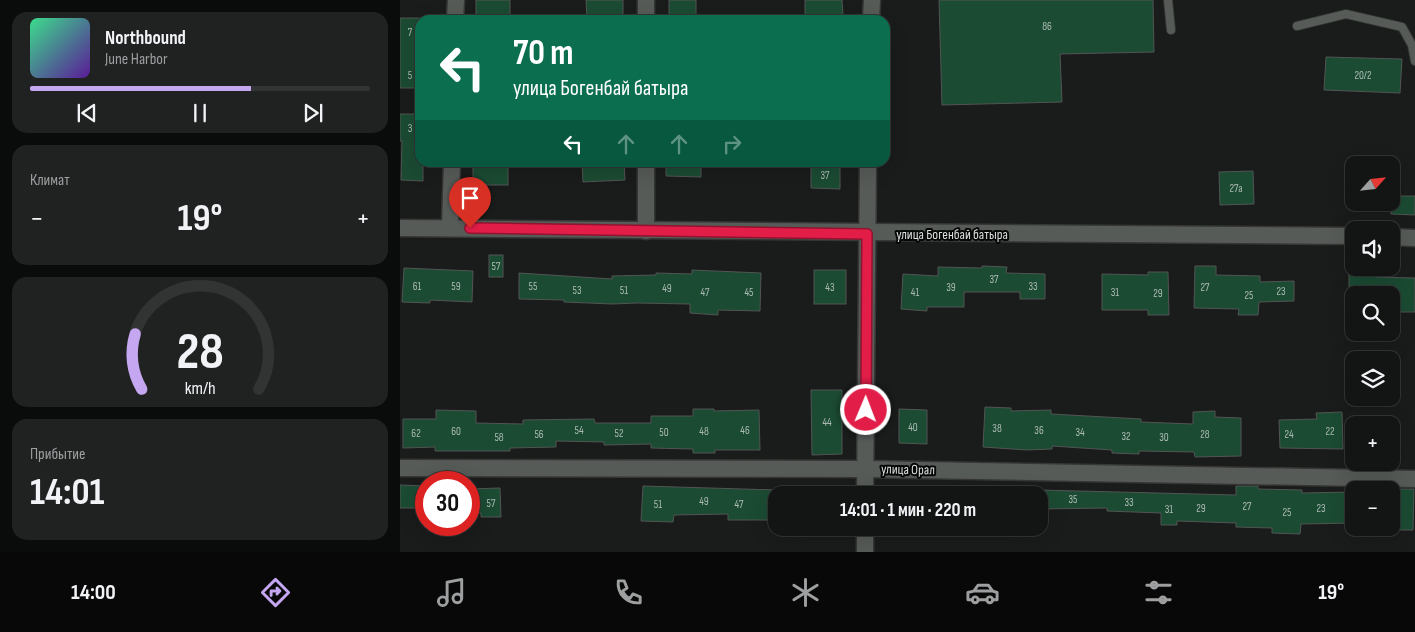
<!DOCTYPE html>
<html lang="ru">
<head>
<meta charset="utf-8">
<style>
	:root { --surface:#131514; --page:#202222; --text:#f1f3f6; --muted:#9d9fa0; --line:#323434; --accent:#c5a7f1 }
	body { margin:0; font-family:"Sofia Sans Condensed",sans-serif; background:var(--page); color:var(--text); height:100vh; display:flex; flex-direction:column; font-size:19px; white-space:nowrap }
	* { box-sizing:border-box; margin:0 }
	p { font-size:16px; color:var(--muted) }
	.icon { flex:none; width:28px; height:28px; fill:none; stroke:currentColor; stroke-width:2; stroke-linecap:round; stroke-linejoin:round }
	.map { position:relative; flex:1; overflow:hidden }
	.drawer { display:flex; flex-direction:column; gap:12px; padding:12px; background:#0a0c0b; width:400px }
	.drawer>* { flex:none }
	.top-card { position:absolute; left:15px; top:15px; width:475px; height:152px; border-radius:15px; box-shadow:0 5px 20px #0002,0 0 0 1px var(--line); background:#0b6e4f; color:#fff; overflow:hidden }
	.needle { width:32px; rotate:63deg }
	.tools { position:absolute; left:945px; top:156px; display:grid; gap:10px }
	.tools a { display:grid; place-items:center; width:55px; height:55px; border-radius:10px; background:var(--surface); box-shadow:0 5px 20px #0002,0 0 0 1px var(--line); font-size:25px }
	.speed { position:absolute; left:15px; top:471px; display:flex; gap:10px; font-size:25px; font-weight:700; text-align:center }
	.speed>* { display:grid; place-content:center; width:65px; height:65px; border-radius:50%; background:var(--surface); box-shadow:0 5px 20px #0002,0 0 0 1px var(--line); line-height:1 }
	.speed .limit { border:8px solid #d22; background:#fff; color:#111 }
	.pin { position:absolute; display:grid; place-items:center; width:42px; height:42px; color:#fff; margin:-51px -21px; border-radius:50% 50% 50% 0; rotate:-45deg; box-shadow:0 0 5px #0007 }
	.pin .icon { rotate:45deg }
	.me { position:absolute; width:55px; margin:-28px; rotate:1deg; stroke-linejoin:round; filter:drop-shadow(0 0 4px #0008) }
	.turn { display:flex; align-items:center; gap:18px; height:105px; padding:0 15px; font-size:22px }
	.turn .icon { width:65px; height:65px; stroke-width:2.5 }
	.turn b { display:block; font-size:35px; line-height:42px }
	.lanes { display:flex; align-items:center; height:48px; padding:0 15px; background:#0003; justify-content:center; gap:25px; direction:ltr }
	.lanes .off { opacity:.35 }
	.big { font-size:38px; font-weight:700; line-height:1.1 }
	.drawer .widget { flex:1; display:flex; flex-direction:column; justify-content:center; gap:8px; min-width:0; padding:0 18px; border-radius:15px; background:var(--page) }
	.drawer .dial { align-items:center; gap:0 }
	.dial svg { height:130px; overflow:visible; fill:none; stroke:var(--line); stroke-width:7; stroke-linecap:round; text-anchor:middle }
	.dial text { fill:var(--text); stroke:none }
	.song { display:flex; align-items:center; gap:15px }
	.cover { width:60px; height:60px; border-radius:8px; background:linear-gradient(135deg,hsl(150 70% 55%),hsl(270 70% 35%)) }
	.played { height:5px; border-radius:2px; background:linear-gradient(90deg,var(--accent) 65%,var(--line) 65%) }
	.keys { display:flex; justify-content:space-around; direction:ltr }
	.heat { display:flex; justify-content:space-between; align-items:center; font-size:28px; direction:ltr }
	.trip { position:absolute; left:368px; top:486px; width:280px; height:50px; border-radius:15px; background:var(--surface); box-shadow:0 5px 20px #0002,0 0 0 1px var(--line); font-weight:700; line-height:50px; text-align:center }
	.menu { display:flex; height:80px; justify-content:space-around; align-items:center; background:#080808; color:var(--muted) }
	.menu .icon { width:35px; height:35px }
	.menu .current { color:var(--accent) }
	.menu b { font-size:22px; color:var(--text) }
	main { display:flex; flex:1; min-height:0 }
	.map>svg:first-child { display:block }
	.building { fill:#1b4b33; stroke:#525553 }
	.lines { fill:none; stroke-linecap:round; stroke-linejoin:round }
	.lane-casing { stroke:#353635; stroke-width:10 }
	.street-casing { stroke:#353635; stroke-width:19 }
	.lane { stroke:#575b58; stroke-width:8 }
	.street { stroke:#575b58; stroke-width:16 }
	.route-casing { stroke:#92132f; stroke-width:12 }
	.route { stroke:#e11d48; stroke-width:9 }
	.labels { text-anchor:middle; stroke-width:4; stroke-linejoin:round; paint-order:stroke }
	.number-label { font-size:11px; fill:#acbab3 }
	.street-label { font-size:14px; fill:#dddfde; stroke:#050606 }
</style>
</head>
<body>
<main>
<section class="drawer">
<div class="widget">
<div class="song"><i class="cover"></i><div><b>Northbound</b><p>June Harbor</p></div></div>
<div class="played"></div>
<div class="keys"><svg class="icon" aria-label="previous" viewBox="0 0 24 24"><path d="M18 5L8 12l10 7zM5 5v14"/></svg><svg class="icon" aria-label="pause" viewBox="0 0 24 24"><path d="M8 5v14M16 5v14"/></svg><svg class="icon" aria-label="next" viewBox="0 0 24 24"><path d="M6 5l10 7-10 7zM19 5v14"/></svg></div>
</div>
<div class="widget"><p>Климат</p>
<div class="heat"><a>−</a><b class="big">19°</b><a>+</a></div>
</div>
<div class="widget dial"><svg viewBox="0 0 100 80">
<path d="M14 69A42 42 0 1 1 86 69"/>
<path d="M14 69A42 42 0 0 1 10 35" stroke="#c5a7f1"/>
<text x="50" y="56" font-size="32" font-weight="700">28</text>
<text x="50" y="72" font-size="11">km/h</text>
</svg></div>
<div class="widget"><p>Прибытие</p><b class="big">14:01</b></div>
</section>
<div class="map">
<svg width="1015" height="552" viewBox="0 0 1015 552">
	<rect width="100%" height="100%" fill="#191c1a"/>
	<g class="building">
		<rect x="76" y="0" width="34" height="20"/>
		<path d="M186 0H223V20H187Z"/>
		<rect x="269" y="0" width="27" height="19"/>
		<path d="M405 0H442L443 15 405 17Z"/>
		<path d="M539 0H753L754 52 660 54 662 102 542 105Z"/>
		<rect x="0" y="18" width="20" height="70"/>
		<path d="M926 57 1002 59 1000 93 924 90Z"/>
		<path d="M0 114H20V162H23V181L1 180 2 141H0Z"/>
		<path d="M182 162H224L225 180 183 182Z"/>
		<path d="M266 162H301V177L266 176Z"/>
		<path d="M411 162H440V189L411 188Z"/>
		<rect x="73" y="164" width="35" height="21"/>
		<path d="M853 171 854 204 820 205 819 172Z"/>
		<path d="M991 196H1015V215L991 214Z"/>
		<rect x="89" y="255" width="14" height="22"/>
		<path d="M582 266 607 267 606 273 645 274V299H620V292H564V307H527V311L501 309 503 274 538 276V267L582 268Z"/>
		<path d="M795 266H816V275L860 276V282L894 281V301L859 302 858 315H838L839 309 794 308Z"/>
		<path d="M4 268 73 271 72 302 30 300V303L2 302Z"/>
		<path d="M292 270 361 273 360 311 318 310V315L290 313V304L237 303 213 304 164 302V300L119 299V273L212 279V276L256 275V273L292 274Z"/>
		<rect x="414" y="270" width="32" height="34"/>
		<path d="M748 272H768L769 315H748V310H702V274L748 275Z"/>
		<path d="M976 273V277L1015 278V312H992V295H949V274Z"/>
		<path d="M411 390H442V454L412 455Z"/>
		<path d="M585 407 611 408V411L651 410V414L741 419V422L793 424V412L815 411V417L841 418V456L795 457 794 452 739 451V454L712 453V450L652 446V449L627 450 583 447Z"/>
		<path d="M293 409H314V411L359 410 360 450H315V453H293V449L251 448V444L204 445V442L156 441V447L110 448V451H35V447L3 448V419H36V410L76 411V423L123 424V420L194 419 195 423H251V416H293Z"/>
		<path d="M499 409 527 410V444L499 443Z"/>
		<path d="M942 412 943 449 880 448 879 420 917 419 916 413Z"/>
		<path d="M0 485 26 486V508H0Z"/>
		<path d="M243 486 376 490V520H328V514L274 515 273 522 241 521Z"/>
		<path d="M836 486H858V489L902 490V493L954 492V523L901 524 900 534 872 533V528L836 527V523L777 521V525H761V513L707 511V508L639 509V490L836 495Z"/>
		<path d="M100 488 101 517H81V513H69V489Z"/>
		<path d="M993 489H1014L1013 530H992Z"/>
	</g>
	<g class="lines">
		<g class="lane-casing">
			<g id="lane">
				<path d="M768 0 771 30"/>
				<path d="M897 26 946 14 1002 27 1012 45 1015 61"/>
			</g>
		</g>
		<g class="street-casing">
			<g id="street">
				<path d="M246 0V20"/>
				<path d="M55 20 56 0"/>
				<path d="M471 20 472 0"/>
				<path d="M246 162V231"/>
				<path d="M0 228 954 236"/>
				<path d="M50 228 52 162"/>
				<path d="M991 237 1015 238"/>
				<path d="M0 468 465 469 1015 479"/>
				<path d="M465 495 468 162"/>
				<path d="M465 552V528"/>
			</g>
		</g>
		<use href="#lane" class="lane"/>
		<use href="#street" class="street"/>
	</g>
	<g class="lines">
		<g class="route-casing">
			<path id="route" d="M70 228 467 234 466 410"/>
		</g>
		<use href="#route" class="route"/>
	</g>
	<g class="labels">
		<g class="number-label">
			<text x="647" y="30">86</text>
			<text x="10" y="36">7</text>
			<text x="10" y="79">5</text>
			<text x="963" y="79">20/2</text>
			<text x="10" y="132">3</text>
			<text x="425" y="179">37</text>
			<text x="836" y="192">27а</text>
			<text x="96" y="270">57</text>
			<text x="594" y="283">37</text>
			<text x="17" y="290">61</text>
			<text x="56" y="290">59</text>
			<text x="133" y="290">55</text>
			<text x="633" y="290">33</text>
			<text x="430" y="291">43</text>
			<text x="551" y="291">39</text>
			<text x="805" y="291">27</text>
			<text x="267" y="292">49</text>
			<text x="177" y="294">53</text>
			<text x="224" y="294">51</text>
			<text x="881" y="295">23</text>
			<text x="305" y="296">47</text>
			<text x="349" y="296">45</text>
			<text x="515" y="296">41</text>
			<text x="715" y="296">31</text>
			<text x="758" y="297">29</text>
			<text x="849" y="299">25</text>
			<text x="427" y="426">44</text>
			<text x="513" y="431">40</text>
			<text x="597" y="432">38</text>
			<text x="179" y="434">54</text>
			<text x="345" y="434">46</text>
			<text x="639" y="434">36</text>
			<text x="56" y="435">60</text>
			<text x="304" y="435">48</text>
			<text x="930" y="435">22</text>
			<text x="264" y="436">50</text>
			<text x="680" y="436">34</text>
			<text x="16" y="437">62</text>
			<text x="219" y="437">52</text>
			<text x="139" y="438">56</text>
			<text x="805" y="438">28</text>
			<text x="889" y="438">24</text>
			<text x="726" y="440">32</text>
			<text x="99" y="441">58</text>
			<text x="764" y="441">30</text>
			<text x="673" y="503">35</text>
			<text x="304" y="505">49</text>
			<text x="729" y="506">33</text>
			<text x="91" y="507">57</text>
			<text x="258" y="508">51</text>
			<text x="339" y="508">47</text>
			<text x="847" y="510">27</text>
			<text x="801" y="512">29</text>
			<text x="921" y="512">23</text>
			<text x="769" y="513">31</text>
			<text x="887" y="516">25</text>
		</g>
		<g class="street-label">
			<text x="552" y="239">улица Богенбай батыра</text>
			<text transform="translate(508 469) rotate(1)" y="5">улица Орал</text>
		</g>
	</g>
</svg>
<div class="tools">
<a><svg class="needle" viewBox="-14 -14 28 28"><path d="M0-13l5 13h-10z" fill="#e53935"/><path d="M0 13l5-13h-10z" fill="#9d9fa0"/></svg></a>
<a><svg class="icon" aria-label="sound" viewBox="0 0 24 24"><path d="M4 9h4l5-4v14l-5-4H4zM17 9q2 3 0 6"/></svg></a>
<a><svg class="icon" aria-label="search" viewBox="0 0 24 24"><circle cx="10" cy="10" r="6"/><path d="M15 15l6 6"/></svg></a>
<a><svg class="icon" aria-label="layers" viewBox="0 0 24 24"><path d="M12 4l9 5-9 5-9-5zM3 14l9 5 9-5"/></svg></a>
<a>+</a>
<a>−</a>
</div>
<div class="speed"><div class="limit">30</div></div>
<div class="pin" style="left:70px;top:228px;background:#d93025"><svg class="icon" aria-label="arrive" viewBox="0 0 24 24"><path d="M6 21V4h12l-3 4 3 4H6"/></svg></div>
<svg class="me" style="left:466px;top:410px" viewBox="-20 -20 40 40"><circle r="17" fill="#e11d48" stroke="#fff" stroke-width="3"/><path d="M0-11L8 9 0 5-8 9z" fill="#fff"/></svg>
<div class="trip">14:01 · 1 мин · 220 m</div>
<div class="top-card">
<div class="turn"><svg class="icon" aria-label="left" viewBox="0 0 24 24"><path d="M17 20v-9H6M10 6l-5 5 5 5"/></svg><div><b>70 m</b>улица Богенбай батыра</div></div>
<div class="lanes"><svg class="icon" aria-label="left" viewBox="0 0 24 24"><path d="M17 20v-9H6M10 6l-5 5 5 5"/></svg><svg class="icon off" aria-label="ahead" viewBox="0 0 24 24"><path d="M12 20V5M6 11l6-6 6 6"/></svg><svg class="icon off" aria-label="ahead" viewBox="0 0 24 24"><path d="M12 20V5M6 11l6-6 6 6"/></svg><svg class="icon off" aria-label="right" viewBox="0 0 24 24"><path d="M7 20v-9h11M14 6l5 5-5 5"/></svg></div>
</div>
</div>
</main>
<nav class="menu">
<b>14:00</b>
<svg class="icon current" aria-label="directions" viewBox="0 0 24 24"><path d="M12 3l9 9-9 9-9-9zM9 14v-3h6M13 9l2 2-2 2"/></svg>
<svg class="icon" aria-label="music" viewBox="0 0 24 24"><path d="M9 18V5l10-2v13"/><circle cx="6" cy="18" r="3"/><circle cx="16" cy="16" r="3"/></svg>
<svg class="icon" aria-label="phone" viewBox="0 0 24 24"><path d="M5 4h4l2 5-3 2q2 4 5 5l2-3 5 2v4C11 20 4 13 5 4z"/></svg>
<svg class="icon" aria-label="climate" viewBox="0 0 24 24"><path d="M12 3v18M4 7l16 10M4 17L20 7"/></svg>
<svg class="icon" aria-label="car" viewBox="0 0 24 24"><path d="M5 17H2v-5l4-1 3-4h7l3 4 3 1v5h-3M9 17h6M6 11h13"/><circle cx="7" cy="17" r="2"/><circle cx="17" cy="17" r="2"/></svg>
<svg class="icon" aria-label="filters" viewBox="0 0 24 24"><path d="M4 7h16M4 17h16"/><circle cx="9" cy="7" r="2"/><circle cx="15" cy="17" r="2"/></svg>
<b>19°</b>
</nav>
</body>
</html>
